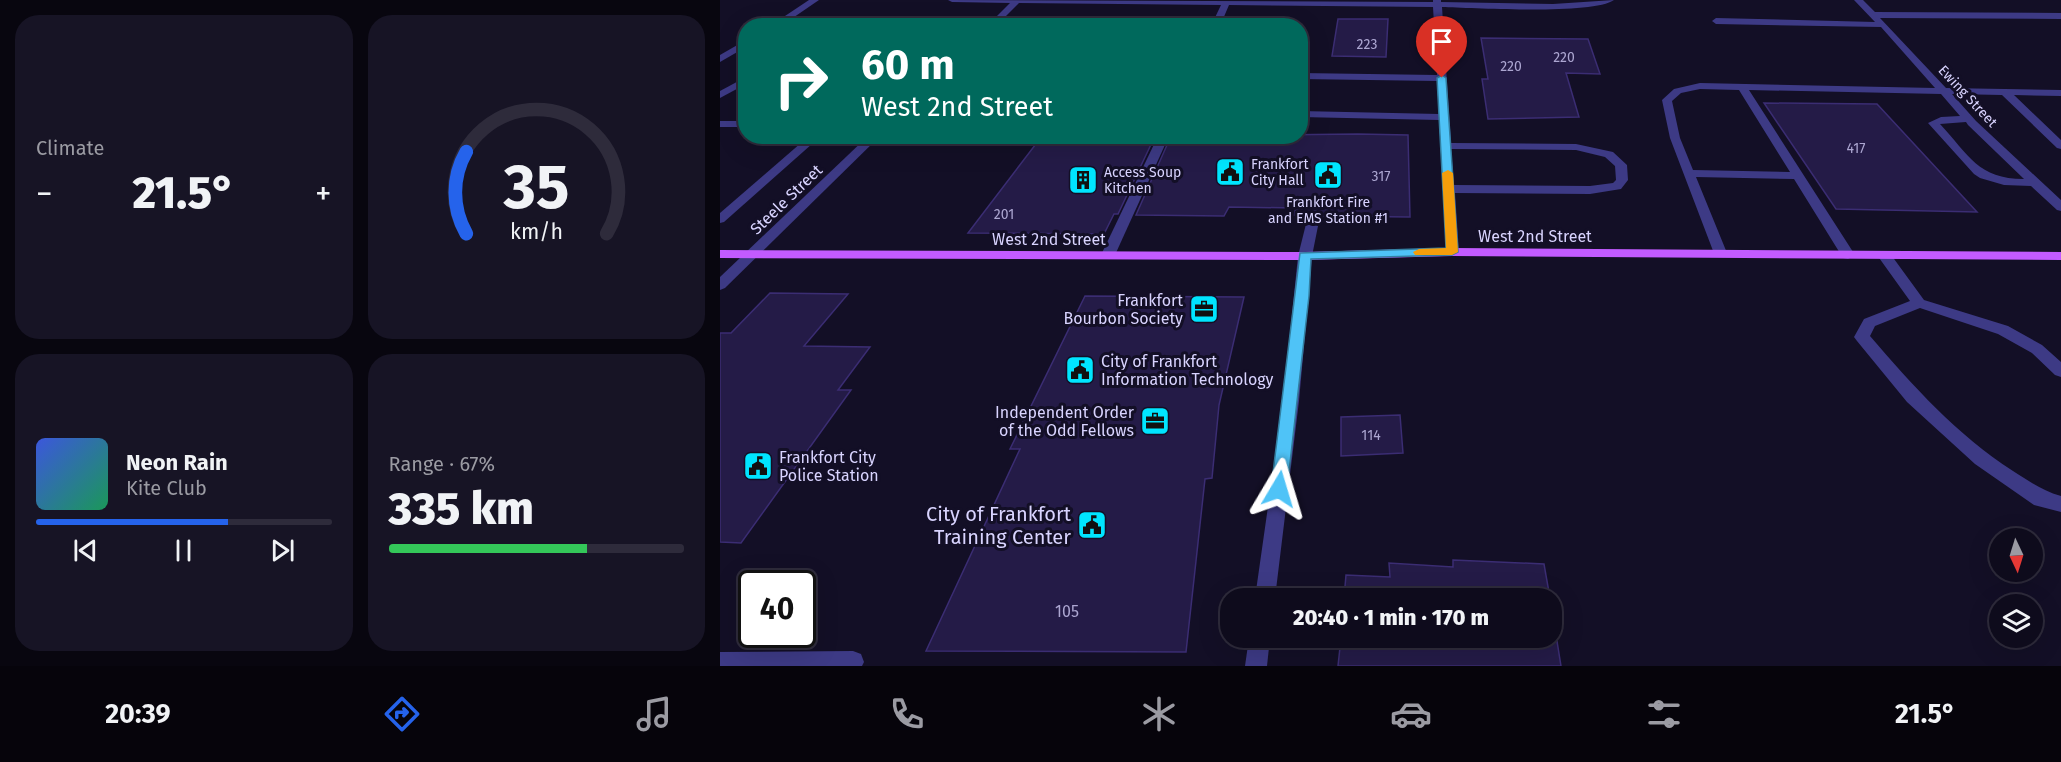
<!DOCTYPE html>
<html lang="en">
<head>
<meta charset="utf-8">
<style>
	:root { --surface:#0e0b1c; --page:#171425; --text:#f1f3f6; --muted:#9b9ba3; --line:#2e2b3b; --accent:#2563eb }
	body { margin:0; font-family:"Fira Sans",sans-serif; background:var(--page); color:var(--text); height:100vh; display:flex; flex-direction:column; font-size:22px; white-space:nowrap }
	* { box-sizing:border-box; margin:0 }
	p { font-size:20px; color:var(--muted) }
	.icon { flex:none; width:33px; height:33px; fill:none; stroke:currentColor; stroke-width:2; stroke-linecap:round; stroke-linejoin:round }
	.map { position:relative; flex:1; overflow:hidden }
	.drawer { display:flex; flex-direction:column; gap:15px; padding:15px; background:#08060f; width:720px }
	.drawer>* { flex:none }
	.hud { position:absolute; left:18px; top:18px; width:570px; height:126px; border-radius:24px; box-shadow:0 6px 24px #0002,0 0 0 2px var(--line); background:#00695c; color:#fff; overflow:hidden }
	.needle { width:39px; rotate:176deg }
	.tools { position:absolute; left:1269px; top:528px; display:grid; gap:12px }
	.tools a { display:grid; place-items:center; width:54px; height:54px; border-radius:50%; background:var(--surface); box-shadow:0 6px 24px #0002,0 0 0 2px var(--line); font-size:30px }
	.speed { position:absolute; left:18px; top:570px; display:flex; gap:12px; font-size:30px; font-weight:700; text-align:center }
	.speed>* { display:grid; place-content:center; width:78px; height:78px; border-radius:50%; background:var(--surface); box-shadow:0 6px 24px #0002,0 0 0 2px var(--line); line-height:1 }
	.speed .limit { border:3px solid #111; border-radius:9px; background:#fff; color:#111 }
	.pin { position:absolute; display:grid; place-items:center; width:51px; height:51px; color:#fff; margin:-62px -26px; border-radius:50% 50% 50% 0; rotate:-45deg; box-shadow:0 0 6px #0007 }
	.pin .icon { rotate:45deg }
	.me { position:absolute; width:66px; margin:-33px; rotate:7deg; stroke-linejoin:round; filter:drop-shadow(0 0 4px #0008) }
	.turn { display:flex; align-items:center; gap:21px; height:126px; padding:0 24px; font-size:27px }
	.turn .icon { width:78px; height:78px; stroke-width:2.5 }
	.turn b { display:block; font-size:42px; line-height:51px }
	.big { font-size:45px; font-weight:800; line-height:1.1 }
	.drawer .tile { flex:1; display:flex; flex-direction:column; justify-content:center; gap:9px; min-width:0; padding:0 21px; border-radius:24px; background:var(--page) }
	.drawer .dial { align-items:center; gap:0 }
	.dial svg { height:156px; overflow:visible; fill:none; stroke:var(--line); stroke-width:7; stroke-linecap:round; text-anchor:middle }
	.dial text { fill:var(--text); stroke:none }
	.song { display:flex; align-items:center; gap:18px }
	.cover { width:72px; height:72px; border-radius:9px; background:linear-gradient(135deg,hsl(230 70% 55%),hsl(150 70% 35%)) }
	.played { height:6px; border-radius:3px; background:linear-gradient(90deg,var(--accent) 65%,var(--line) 65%) }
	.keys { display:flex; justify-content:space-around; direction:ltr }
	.heat { display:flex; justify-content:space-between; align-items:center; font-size:33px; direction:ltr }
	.charge { height:9px; border-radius:4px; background:linear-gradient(90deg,#34c759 67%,var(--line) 0) }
	.drawer .tiles { flex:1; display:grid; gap:15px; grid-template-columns:repeat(2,1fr) }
	.trip { position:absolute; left:500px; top:588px; width:342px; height:60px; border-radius:24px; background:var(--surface); box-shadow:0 6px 24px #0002,0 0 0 2px var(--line); font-weight:800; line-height:60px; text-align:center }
	.tabs { display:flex; height:96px; justify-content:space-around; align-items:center; background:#06040b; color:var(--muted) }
	.tabs .icon { width:42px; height:42px }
	.tabs .on { color:var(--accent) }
	.tabs b { font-size:27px; color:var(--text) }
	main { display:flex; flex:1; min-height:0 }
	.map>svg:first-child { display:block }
	.building { fill:#241b47; stroke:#3b2d73; stroke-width:1.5 }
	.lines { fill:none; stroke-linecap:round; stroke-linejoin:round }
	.minor { fill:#3d3a85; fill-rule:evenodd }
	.major { fill:#c25bff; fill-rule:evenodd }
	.route { fill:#4fc3f7; stroke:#337fa1; stroke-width:1.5 }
	.slow { fill:#f59e0b }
	.labels { text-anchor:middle; stroke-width:6; stroke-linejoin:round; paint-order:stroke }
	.number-label { font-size:14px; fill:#aca6d1 }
	.far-street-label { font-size:14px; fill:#d9d4ff; stroke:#130f26 }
	.far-poi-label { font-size:14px; fill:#d9d4ff; stroke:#130f26; text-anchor:start }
	.street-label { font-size:16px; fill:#d9d4ff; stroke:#130f26 }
	.poi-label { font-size:16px; fill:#d9d4ff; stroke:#130f26; text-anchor:end }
	.near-number-label { font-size:16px; fill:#aca6d1 }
	.near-poi-label { font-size:20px; fill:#d9d4ff; stroke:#130f26; text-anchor:end }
</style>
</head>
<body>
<main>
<section class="drawer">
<div class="tiles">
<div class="tile"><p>Climate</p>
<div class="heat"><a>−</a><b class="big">21.5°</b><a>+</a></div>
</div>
<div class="tile dial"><svg viewBox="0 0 100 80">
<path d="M14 69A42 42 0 1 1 86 69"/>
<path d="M14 69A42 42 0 0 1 14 27" stroke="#2563eb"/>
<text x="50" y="56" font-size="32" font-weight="700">35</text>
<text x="50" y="72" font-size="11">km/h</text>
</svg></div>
<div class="tile">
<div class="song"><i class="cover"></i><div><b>Neon Rain</b><p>Kite Club</p></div></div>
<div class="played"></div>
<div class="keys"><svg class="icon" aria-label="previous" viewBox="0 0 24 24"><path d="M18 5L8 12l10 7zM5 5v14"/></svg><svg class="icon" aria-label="pause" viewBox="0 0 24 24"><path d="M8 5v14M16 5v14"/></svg><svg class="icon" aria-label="next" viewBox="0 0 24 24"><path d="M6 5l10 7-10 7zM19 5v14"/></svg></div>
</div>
<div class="tile"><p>Range · 67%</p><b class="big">335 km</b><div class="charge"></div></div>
</div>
</section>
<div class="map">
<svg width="1341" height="666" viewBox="0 0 1341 666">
	<rect width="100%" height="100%" fill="#130f26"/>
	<g class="building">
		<path d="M618 19H668L666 57 612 56Z"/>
		<path d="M761 38 868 39 880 74 846 73 859 117 768 119 762 79H768Z"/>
		<path d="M1044 103 1157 104 1257 212 1116 209Z"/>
		<path d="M638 134 688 135 690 217 602 216 595 210 586 216 574 215 576 208 509 207 504 216 416 215 451 136Z"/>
		<path d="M322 136H435L398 214H394L384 234 248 233Z"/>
		<path d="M50 293 128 294 84 346 150 347 118 390H131L21 543 0 542V333H11Z"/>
		<path d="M365 296 524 297 499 405 492 478 485 479 466 652 206 651 300 449H290Z"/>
		<path d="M680 415 683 453 621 456V417Z"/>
		<path d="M733 560 824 564 830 598H624L626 575 670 577 669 563 733 567Z"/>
		<path d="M831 604 841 666H618L621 638H831Z"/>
	</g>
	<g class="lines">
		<g class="minor">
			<path d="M89 0H99L61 26H50Z"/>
			<path d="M228 0 713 2V0H721V2L833 4 894 0C873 15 754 8 722 7L731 143 856 144 893 152 907 165 908 180 901 189 870 194 735 193 739 252 732 256 727 255 719 120 580 117V111L719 114 717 81 580 79V73L717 75 713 7 509 5 500 26H491L501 5 299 3 276 26H267L290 3 232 2ZM731 149 856 150 885 157 895 166 896 180 893 183 870 186 734 185Z"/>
			<path d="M1134 0H1143L1155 12 1341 13V19L1160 18 1226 88 1341 90V96L1294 95 1341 140V149L1337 148 1282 95 1232 94 1256 121 1341 200V211L1337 210 1311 186 1284 185 1260 178 1254 174 1208 123 1221 117 1240 116 1221 94 1029 90 1135 255 1128 259 1123 258 1074 179 976 177 1007 253 1005 256H995L950 138 942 100 954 89 980 83 1215 88 1161 27 996 24 992 21 996 18 1155 22ZM980 89 1019 90 1070 172 973 170 960 138 952 101 961 93ZM1246 122 1248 125 1304 179C1258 179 1249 155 1220 124Z"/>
			<path d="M26 40V47L0 62V55Z"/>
			<path d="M26 77V84L0 98V91Z"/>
			<rect x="0" y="121" width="26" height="6"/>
			<path d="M89 136H101L4 222 0 223V213Z"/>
			<path d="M148 136H160L5 288 0 290V277Z"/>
			<path d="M438 136H449L395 255 393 258H383L381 255Z"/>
			<path d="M594 212 600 216 592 256 579 401 555 598H535L563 401 578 256 588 216Z"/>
			<path d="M1164 251 1169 252 1204 300 1288 326 1322 345 1341 362V377L1335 375 1312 353 1278 334 1200 308 1155 326 1150 336C1194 387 1236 434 1293 471 1309 481 1322 491 1341 496V512L1314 505 1255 464 1187 402 1137 341 1134 337 1144 319 1190 301 1157 255Z"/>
			<path d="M529 638H550L547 666H525Z"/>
			<path d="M133 651 141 654 144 662 142 666H0V652Z"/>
		</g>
		<path class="major" d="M732 248 1341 252V260L732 256 585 260 0 258V250L585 252Z"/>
	</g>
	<path class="route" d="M722 75 726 78 738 252 732 255 591 259 589 296 567 489 565 494 559 496 553 494 551 489 580 253 726 248 717 78Z"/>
	<path class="slow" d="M728 170 733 173 738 252 732 255H695L693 252 699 249 726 248 722 173Z"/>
	<defs>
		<g id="civic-square" transform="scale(1.5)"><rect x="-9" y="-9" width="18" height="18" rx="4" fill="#00e5ff" stroke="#130f26"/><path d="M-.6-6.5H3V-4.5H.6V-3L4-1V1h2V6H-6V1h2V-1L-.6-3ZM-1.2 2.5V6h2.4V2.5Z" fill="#111"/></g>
		<g id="building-square" transform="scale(1.5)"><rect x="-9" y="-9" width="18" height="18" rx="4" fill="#00e5ff" stroke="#130f26"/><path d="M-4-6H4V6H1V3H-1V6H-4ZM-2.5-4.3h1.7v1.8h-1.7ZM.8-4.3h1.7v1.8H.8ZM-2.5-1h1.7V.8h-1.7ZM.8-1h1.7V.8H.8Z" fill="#111"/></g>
		<g id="office-square" transform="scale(1.5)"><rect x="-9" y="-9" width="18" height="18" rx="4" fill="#00e5ff" stroke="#130f26"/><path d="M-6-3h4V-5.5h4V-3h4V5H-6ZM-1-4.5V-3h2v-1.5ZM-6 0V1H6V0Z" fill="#111"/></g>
	</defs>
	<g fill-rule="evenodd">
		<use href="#civic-square" x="510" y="172"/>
		<use href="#civic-square" x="608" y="175"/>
		<use href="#building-square" x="363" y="180"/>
		<use href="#office-square" x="484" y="309"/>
		<use href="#civic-square" x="360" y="370"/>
		<use href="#office-square" x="435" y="421"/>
		<use href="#civic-square" x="38" y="466"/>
		<use href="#civic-square" x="372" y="525"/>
	</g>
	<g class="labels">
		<g class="number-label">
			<text x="647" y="49">223</text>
			<text x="844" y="62">220</text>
			<text x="791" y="71">220</text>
			<text x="1136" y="153">417</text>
			<text x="661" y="181">317</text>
			<text x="284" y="219">201</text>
			<text x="651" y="440">114</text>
		</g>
		<g class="far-street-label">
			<text transform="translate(1248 96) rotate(47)" y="5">Ewing Street</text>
		</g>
		<g class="far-poi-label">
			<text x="531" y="169">Frankfort<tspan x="531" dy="16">City Hall</tspan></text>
			<text x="384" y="177">Access Soup<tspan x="384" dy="16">Kitchen</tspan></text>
			<text x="608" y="207" text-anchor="middle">Frankfort Fire<tspan x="608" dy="16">and EMS Station #1</tspan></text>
		</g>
		<g class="street-label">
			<text transform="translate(66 199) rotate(-44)" y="6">Steele Street</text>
			<text x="815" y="242">West 2nd Street</text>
			<text x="329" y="245">West 2nd Street</text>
		</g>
		<g class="poi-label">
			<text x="463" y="306">Frankfort<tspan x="463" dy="18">Bourbon Society</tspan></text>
			<text x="381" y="367" text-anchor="start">City of Frankfort<tspan x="381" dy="18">Information Technology</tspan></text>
			<text x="414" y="418">Independent Order<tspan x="414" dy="18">of the Odd Fellows</tspan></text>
			<text x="59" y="463" text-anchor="start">Frankfort City<tspan x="59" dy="18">Police Station</tspan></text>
		</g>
		<g class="near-number-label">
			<text x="347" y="617">105</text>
		</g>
		<g class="near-poi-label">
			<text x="351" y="521">City of Frankfort<tspan x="351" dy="23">Training Center</tspan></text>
		</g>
	</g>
</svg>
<div class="tools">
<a><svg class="needle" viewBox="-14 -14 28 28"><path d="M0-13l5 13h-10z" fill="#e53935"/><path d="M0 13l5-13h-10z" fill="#9b9ba3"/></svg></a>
<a><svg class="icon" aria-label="layers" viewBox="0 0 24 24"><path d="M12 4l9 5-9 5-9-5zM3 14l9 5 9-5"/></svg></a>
</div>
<div class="speed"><div class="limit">40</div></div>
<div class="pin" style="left:722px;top:78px;background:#d93025"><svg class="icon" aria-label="arrive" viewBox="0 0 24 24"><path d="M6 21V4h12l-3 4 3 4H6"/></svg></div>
<svg class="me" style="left:559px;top:489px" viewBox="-20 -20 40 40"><path d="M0-17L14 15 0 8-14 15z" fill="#4fc3f7" stroke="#fff" stroke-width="4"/></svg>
<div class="trip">20:40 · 1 min · 170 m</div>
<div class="hud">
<div class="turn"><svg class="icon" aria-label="right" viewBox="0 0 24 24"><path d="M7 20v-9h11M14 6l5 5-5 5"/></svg><div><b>60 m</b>West 2nd Street</div></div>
</div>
</div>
</main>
<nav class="tabs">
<b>20:39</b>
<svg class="icon on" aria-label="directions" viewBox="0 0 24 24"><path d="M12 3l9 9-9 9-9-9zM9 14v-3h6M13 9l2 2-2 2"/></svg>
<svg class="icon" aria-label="music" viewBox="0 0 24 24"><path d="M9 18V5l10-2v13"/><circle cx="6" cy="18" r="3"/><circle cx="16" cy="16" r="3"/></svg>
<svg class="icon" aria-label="phone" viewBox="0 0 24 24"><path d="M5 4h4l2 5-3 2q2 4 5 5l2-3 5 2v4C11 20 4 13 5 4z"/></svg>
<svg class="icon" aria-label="climate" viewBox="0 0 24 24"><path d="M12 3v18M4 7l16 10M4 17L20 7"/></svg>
<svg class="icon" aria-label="car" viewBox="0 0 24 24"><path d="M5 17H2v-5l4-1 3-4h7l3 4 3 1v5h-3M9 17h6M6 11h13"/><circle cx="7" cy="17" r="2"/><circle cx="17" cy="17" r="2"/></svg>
<svg class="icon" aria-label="filters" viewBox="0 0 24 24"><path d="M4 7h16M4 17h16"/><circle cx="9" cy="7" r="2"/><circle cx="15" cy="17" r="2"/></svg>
<b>21.5°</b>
</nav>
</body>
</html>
